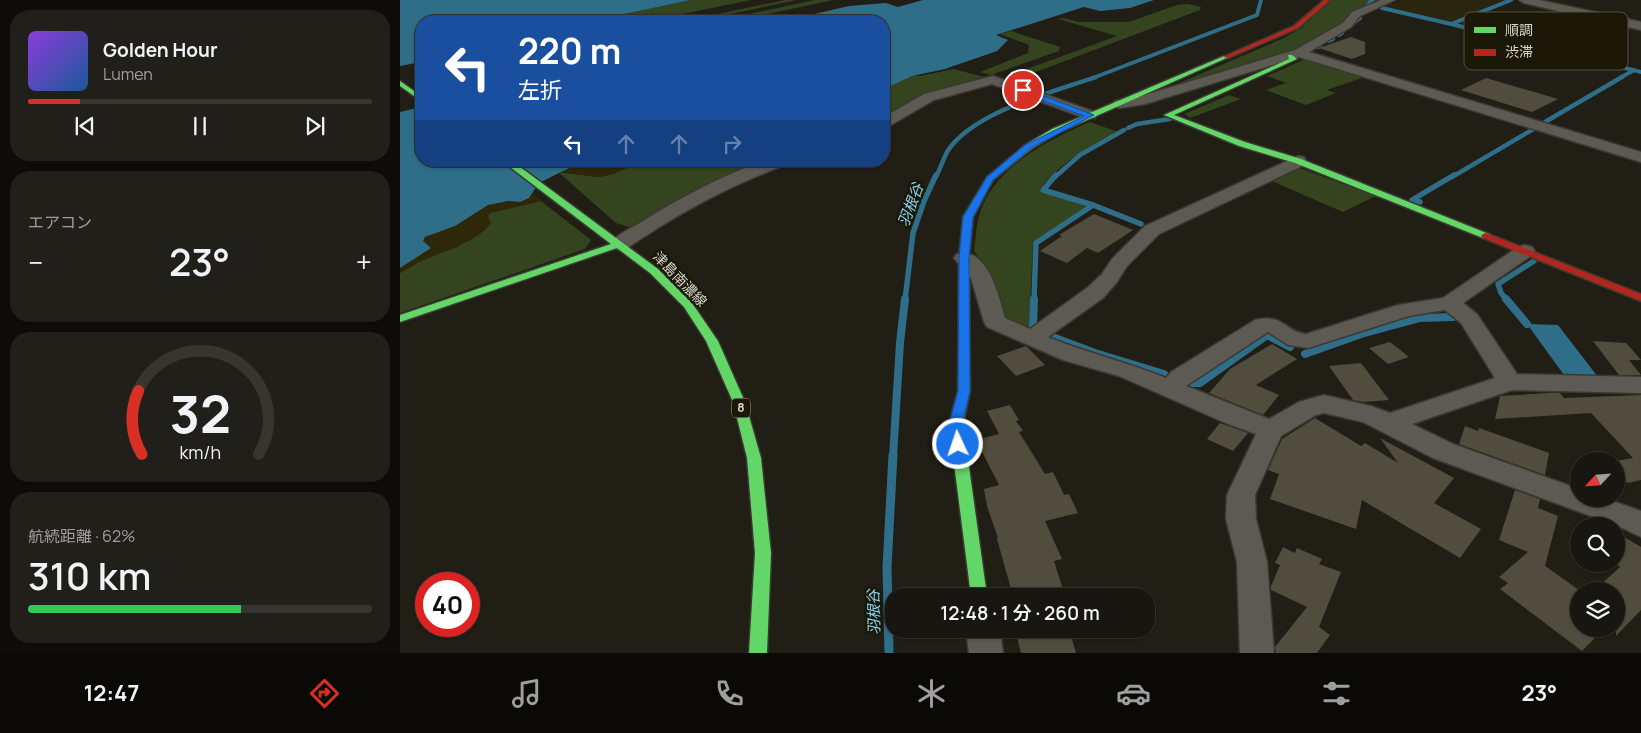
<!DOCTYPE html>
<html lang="ja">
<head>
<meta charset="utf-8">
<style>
	:root { --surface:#181610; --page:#211f19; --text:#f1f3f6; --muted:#9f9f9f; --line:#363530; --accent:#d93025 }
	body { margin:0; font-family:Manrope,"Noto Sans JP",sans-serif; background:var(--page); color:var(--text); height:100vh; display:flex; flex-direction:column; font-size:19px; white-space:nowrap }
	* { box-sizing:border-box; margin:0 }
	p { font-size:16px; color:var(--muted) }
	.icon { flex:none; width:28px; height:28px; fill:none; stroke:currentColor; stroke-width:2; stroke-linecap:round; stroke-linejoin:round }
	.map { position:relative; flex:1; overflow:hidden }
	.sheet { display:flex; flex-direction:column; gap:10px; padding:10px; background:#0d0c09; width:400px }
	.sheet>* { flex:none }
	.banner { position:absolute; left:15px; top:15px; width:475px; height:152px; border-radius:20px; box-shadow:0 1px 4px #0004,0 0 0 1px var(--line); background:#1a4fa0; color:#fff; overflow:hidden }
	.needle { width:32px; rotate:244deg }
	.tools { position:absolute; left:1170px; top:452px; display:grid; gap:10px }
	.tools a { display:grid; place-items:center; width:55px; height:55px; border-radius:50%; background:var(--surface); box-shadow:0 1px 4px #0004,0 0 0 1px var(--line); font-size:25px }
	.speed { position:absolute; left:15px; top:572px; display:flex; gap:10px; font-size:25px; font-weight:700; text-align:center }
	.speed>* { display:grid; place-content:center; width:65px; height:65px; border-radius:50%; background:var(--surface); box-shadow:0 1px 4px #0004,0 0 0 1px var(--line); line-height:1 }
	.speed .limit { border:8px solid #d22; background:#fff; color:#111 }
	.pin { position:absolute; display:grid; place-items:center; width:42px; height:42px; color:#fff; margin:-21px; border:2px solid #fff; border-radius:50%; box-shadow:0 1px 5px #0007 }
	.me { position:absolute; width:55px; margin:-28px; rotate:357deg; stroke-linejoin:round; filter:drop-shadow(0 0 4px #0008) }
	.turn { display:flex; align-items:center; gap:18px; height:105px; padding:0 20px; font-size:22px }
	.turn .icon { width:65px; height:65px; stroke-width:2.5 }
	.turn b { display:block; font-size:35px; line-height:42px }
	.lanes { display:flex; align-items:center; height:48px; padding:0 20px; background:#0003; justify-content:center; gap:25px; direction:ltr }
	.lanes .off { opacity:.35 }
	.big { font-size:38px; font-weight:600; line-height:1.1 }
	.sheet .widget { flex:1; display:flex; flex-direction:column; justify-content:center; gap:8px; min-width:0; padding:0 18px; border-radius:20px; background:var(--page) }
	.sheet .dial { align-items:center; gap:0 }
	.dial svg { height:130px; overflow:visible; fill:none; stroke:var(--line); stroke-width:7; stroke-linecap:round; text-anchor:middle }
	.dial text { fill:var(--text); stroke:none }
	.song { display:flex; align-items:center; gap:15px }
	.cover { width:60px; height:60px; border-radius:8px; background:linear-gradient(135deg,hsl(270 70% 55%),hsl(210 70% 35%)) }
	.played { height:5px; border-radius:2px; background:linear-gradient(90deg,var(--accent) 15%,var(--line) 15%) }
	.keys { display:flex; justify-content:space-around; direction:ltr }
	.heat { display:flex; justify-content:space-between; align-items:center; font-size:28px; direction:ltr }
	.charge { height:8px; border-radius:4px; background:linear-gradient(90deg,#34c759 62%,var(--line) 0) }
	.trip { position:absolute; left:485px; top:588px; width:270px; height:50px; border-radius:20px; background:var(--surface); box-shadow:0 1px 4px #0004,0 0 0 1px var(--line); font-weight:600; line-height:50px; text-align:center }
	.dock { display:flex; height:80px; justify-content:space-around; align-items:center; background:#0a0906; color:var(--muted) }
	.dock .icon { width:35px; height:35px }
	.dock .active { color:var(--accent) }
	.dock b { font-size:22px; color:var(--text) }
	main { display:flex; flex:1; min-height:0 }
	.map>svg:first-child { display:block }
	.built { fill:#2a250f }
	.green { fill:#34441e }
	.sand { fill:#2e2708 }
	.water { fill:#2f6e88 }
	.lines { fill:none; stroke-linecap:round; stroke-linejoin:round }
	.stream-far4 { stroke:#2f6e88; stroke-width:4 }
	.stream-far3 { stroke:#2f6e88; stroke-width:4.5 }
	.stream-far2 { stroke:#2f6e88; stroke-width:5.5 }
	.stream-far1 { stroke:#2f6e88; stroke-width:8 }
	.stream { stroke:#2f6e88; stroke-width:9 }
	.building { fill:#514d3e }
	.street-casing { stroke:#3b3932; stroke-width:3 }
	.fast-casing { stroke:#3b3932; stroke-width:3 }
	.jam-casing { stroke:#3b3932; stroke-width:3 }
	.street { fill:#5c5a52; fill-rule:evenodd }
	.fast { fill:#63d668; fill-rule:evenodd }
	.jam { fill:#b3261e; fill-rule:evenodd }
	.route { fill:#1a73e8; stroke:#114b97 }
	.labels { text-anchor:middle; stroke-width:5; stroke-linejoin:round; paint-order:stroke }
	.shield { fill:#1b1807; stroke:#a09e91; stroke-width:1 }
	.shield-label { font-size:12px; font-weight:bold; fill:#d9d7cc }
	.street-label { font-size:14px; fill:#d9d7cc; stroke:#1b1807 }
	.water-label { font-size:15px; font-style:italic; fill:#89d5f8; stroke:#1b1807 }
	.key { fill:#1b1807; stroke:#545142; stroke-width:1 }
	.key-label { font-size:14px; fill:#d9d7cc }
</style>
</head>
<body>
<main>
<section class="sheet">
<div class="widget">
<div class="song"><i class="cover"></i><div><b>Golden Hour</b><p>Lumen</p></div></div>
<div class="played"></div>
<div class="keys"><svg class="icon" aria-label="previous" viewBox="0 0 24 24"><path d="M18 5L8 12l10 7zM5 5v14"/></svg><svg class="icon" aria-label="pause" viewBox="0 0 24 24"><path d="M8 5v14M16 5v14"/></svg><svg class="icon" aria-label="next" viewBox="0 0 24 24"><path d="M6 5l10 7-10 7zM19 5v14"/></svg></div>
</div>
<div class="widget"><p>エアコン</p>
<div class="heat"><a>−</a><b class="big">23°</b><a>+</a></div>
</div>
<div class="widget dial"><svg viewBox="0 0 100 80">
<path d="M14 69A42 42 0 1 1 86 69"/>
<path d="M14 69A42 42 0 0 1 12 30" stroke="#d93025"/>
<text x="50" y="56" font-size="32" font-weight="700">32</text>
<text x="50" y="72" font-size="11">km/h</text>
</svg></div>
<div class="widget"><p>航続距離 · 62%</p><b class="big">310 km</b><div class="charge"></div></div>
</section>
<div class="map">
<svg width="1241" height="653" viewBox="0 0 1241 653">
	<rect width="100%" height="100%" fill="#201e15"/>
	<path class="built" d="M1004 0H1104L1050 22 982 7Z"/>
	<g class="green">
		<path d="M291 0H351L249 21H191Z"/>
		<path d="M385 0H397L297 21H284Z"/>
		<path d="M415 0H433L349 18 352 21H316Z"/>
		<path d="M931 0H985L951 12 938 27 894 51 827 73 821 71 800 81 744 98 884 38 901 28Z"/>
		<path d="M788 4 801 7 800 10 612 81 609 79 608 76 717 36 658 19 663 18 679 22H729L777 5Z"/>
		<path d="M611 31 660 47 659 51 591 75 580 72 628 53 629 45 600 34Z"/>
		<path d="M906 57 970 75 927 90 936 93 906 105 866 90 886 83 867 76 903 60Z"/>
		<path d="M554 69 584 77 545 87 484 119V89L512 75 520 76Z"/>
		<path d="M829 95 841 99 790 118 784 114Z"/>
		<path d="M690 122 718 132C684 149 664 160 639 190L688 205 633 243 629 326 624 329 598 316 587 269 574 251C575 241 576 230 578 220 589 170 647 140 690 122Z"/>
		<path d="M242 161H369L334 172 232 228 216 223 158 172 199 177 213 174Z"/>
		<path d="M894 166 976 196 943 212 867 179Z"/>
		<path d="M141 201 191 240 185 249 0 313V273L28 257 57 247 88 216 89 213Z"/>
	</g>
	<g class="sand">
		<path d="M183 161H192L186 168 204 161H242L213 174 199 177 158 172Z"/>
		<path d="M133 193 141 201 90 213 88 216 91 223C74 247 26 254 0 273V268L30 247 22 241 25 238C35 232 47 230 57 224 69 218 81 206 94 203 108 200 124 205 133 193Z"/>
	</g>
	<g class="water">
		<path d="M0 0H291L191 21H21V62L0 66Z"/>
		<path d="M523 0H754L730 8 700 11 684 7 596 35 608 40 597 51 545 69 512 76 484 89V21H384L449 6 486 3 498 7Z"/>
		<path d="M21 107V161H183L139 183 129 198 120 202 108 201 88 205 55 226 25 237 23 241 31 248 0 268V112Z"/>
		<path d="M1127 324 1158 325 1198 377 1164 375Z"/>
	</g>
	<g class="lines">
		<g class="stream-far4">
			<path d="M1111 0 1051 24 1241 72"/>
			<path d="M967 6 972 0"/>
			<path d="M982 8 1051 24"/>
			<path d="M949 27 960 18"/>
			<path d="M939 35 942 33"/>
			<path d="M929 41 933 39"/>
			<path d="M918 47 920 46"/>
			<path d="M693 78 857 15 861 0"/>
			<path d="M1220 78 1234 70"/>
		</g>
		<g class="stream-far3">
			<path d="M1145 122 1222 77"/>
			<path d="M728 128 737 124 770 119"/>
			<path d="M536 177C540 169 543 160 547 152 572 112 653 92 696 77"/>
			<path d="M655 177 680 155 724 130"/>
			<path d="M1052 177 1135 128"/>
		</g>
		<g class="stream-far2">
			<path d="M1020 202 1012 200 1054 175"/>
			<path d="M693 205 741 224"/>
			<path d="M505 300 513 233 524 201 536 175"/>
			<path d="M634 300 636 243 693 205 643 190 656 175"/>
			<path d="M1107 300 1101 293 1098 284 1134 261"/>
		</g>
		<g class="stream-far1">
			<path d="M1106 299 1127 324"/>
			<path d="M633 326 634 299"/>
			<path d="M655 338 695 353 764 374"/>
			<path d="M905 354 961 334 1020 318 1053 317"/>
			<path d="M789 383H800L867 335 890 347"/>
			<path d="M493 457 500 343 505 299"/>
		</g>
		<path class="stream" d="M489 653 487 567 493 455"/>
	</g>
	<g class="building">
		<path d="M951 37 965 42V54L952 59 919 48Z"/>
		<path d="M1086 78 1158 99 1132 112 1061 90Z"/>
		<path d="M694 214 733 230 698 253 687 248 667 263 640 251 662 236 659 235Z"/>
		<path d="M1193 341 1226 343 1241 360H1229L1241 375H1219Z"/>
		<path d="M990 342 1009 357 988 364 969 348Z"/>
		<path d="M872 344 897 359 856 385 879 395 863 415 809 393 830 369Z"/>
		<path d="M626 346 645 365 616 376 597 356Z"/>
		<path d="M961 363 989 400 964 402 953 400 929 366Z"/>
		<path d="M1150 393H1160L1164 398 1241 395V480L1228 483 1216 472V461L1233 458 1191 413 1095 419 1100 396Z"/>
		<path d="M610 405 619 420 616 421 623 431 619 432 645 474 653 472 664 495 669 494 678 513 645 521 662 559 654 561 665 596H613L597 539 598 538 587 506 584 489 599 485 576 440 599 434 587 411Z"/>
		<path d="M915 418 961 446 965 443 998 463 980 438 1054 478 1034 503 1081 529 1060 558 962 500 956 529 870 499 879 474 868 470 882 439Z"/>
		<path d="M820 423 848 433 833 451 807 439Z"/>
		<path d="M1065 426 1078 431 1079 428 1149 453 1145 475 1059 444Z"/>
		<path d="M1115 490 1140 499 1138 508 1158 516 1145 566 1179 590V629H1204L1182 651 1100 589 1108 583 1099 577 1128 552 1099 540Z"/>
		<path d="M1224 537 1241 547V610L1216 636V591H1194L1220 567 1216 564V545Z"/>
		<path d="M883 547 895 553 897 548 922 559 919 564 941 572 919 627 930 635 917 653H876L875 647 907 607 871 590V586L880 565 875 563Z"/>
		<path d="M615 629H669L676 653H621Z"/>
	</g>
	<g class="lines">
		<g class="street-casing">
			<g id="street">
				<path d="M981 0H995L960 16 951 27 909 52 1241 152V162L899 57 745 104 720 108 715 107 713 104 715 101 738 97 895 50 943 23 952 12Z"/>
				<path d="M1119 0H1139L1241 22V30L1124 3Z"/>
				<path d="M593 76 695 112 697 115 695 118H685L592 84 534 100 489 126 484 127V117L524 94Z"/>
				<path d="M898 156 904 157 906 161 904 165 759 234 727 266 717 282 703 298 648 337C687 353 727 362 766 378L771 372 855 320C884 313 885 332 906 334L998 305 1043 298 1118 247 1125 245 1132 247 1135 251 1132 255 1063 303 1077 314 1117 374 1241 377V393L1112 390 1012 424 1053 444 1179 489V499H1207L1238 510 1241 511V537L1218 526 1033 458 963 422 924 413 916 415 881 436 855 495 856 519 867 562 874 653H840L837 562 826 519 827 495 856 434 828 424 719 376 663 360 587 327 584 322 571 278 554 258 557 254C588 246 599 297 605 318L630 329 687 288 702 274 712 259 745 226ZM1045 310 1061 323 1095 378 990 413 971 406 924 395 899 402 869 419 786 386 868 332 888 345 908 348 1009 316Z"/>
				<path d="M363 161H387L385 165C328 186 277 214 227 248L220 250 213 248 210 244C216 235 229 229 238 224 278 199 319 177 363 161Z"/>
				<path d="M566 629H600L603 653H569Z"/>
			</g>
		</g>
		<g class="fast-casing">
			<g id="fast">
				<path d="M888 55H892L897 59 774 115 845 142 901 159 1089 234 1091 236 1089 238H1083L895 163 839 146 764 115 889 59Z"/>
				<path d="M824 56 829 57 658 133 631 149 593 180 573 217 569 258 570 391 563 424 587 596H571L549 424 558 391 559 258 563 217 587 177 625 145 652 129Z"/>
				<path d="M0 81 21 96V101L0 86Z"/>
				<path d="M102 161H112L258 269 292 303 318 341 345 402 361 458 371 553 367 653H349L355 553 347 458 333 402 306 341 284 307 250 273 217 248 0 322V315L211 244Z"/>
			</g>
		</g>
		<g class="jam-casing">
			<g id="jam">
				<path d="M924 0H930L898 28 828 58 823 57 894 26Z"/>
				<path d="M1086 233 1241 294V301L1083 238 1081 236 1083 234Z"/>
			</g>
		</g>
		<use href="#street" class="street"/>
		<use href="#fast" class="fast"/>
		<use href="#jam" class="jam"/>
	</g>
	<path class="route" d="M620 89H625L694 115 631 148 593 180 573 217 569 258 570 391 562 424 565 444 563 447H554L549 424 558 391 559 258 563 217 587 177 625 145 684 116 620 92Z"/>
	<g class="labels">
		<rect class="shield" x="332" y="398.5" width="18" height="19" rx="4"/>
		<g class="shield-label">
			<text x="341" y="412">8</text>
		</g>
		<g class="street-label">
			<text transform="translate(280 279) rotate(46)" y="5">津島南濃線</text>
		</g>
		<g class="water-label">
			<text transform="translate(511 205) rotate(-69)" y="5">羽根谷</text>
			<text transform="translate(474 612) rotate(-91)" y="5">羽根谷</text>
		</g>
	</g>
	<rect x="1064" y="12" width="164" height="58" rx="8" class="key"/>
	<rect x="1074" y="27" width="22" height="6" fill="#63d668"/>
	<rect x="1074" y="49" width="22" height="7" fill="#b3261e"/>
	<g class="key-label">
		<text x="1105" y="35">順調</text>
		<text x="1105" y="57">渋滞</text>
	</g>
</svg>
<div class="tools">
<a><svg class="needle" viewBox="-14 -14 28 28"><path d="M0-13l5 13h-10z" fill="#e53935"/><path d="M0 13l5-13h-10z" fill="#9f9f9f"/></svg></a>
<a><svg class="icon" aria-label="search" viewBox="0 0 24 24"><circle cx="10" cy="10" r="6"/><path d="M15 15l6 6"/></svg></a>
<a><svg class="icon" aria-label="layers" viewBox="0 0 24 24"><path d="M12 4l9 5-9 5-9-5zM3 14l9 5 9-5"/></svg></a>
</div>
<div class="speed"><div class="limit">40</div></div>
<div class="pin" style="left:623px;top:90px;background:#d93025"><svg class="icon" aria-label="arrive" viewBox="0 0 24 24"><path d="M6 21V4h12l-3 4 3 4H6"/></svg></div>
<svg class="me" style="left:558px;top:444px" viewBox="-20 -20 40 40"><circle r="17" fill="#1a73e8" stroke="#fff" stroke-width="3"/><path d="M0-11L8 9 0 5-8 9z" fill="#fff"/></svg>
<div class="trip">12:48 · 1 分 · 260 m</div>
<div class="banner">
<div class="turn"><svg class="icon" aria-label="left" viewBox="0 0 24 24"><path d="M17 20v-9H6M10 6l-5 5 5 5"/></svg><div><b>220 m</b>左折</div></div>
<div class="lanes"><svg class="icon" aria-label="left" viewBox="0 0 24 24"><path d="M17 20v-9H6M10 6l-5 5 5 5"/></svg><svg class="icon off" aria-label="ahead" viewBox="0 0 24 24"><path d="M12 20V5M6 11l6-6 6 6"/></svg><svg class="icon off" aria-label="ahead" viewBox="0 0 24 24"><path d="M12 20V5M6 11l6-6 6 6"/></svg><svg class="icon off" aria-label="right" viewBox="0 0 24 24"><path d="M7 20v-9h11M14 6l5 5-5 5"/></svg></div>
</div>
</div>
</main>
<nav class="dock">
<b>12:47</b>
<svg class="icon active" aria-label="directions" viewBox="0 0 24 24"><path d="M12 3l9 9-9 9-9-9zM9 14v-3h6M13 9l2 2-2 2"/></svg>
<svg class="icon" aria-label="music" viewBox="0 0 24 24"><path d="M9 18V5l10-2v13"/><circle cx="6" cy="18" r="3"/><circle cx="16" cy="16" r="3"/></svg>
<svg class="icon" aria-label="phone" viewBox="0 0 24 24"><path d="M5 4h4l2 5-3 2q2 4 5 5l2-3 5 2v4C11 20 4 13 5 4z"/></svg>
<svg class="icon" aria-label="climate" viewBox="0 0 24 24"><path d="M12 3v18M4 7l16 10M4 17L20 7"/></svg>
<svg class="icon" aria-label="car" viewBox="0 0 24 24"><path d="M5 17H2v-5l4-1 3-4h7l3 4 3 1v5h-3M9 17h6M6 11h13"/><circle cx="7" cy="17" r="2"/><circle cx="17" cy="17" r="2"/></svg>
<svg class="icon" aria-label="filters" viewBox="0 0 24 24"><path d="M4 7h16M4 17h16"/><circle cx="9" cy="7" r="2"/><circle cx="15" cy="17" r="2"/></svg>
<b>23°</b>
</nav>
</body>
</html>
